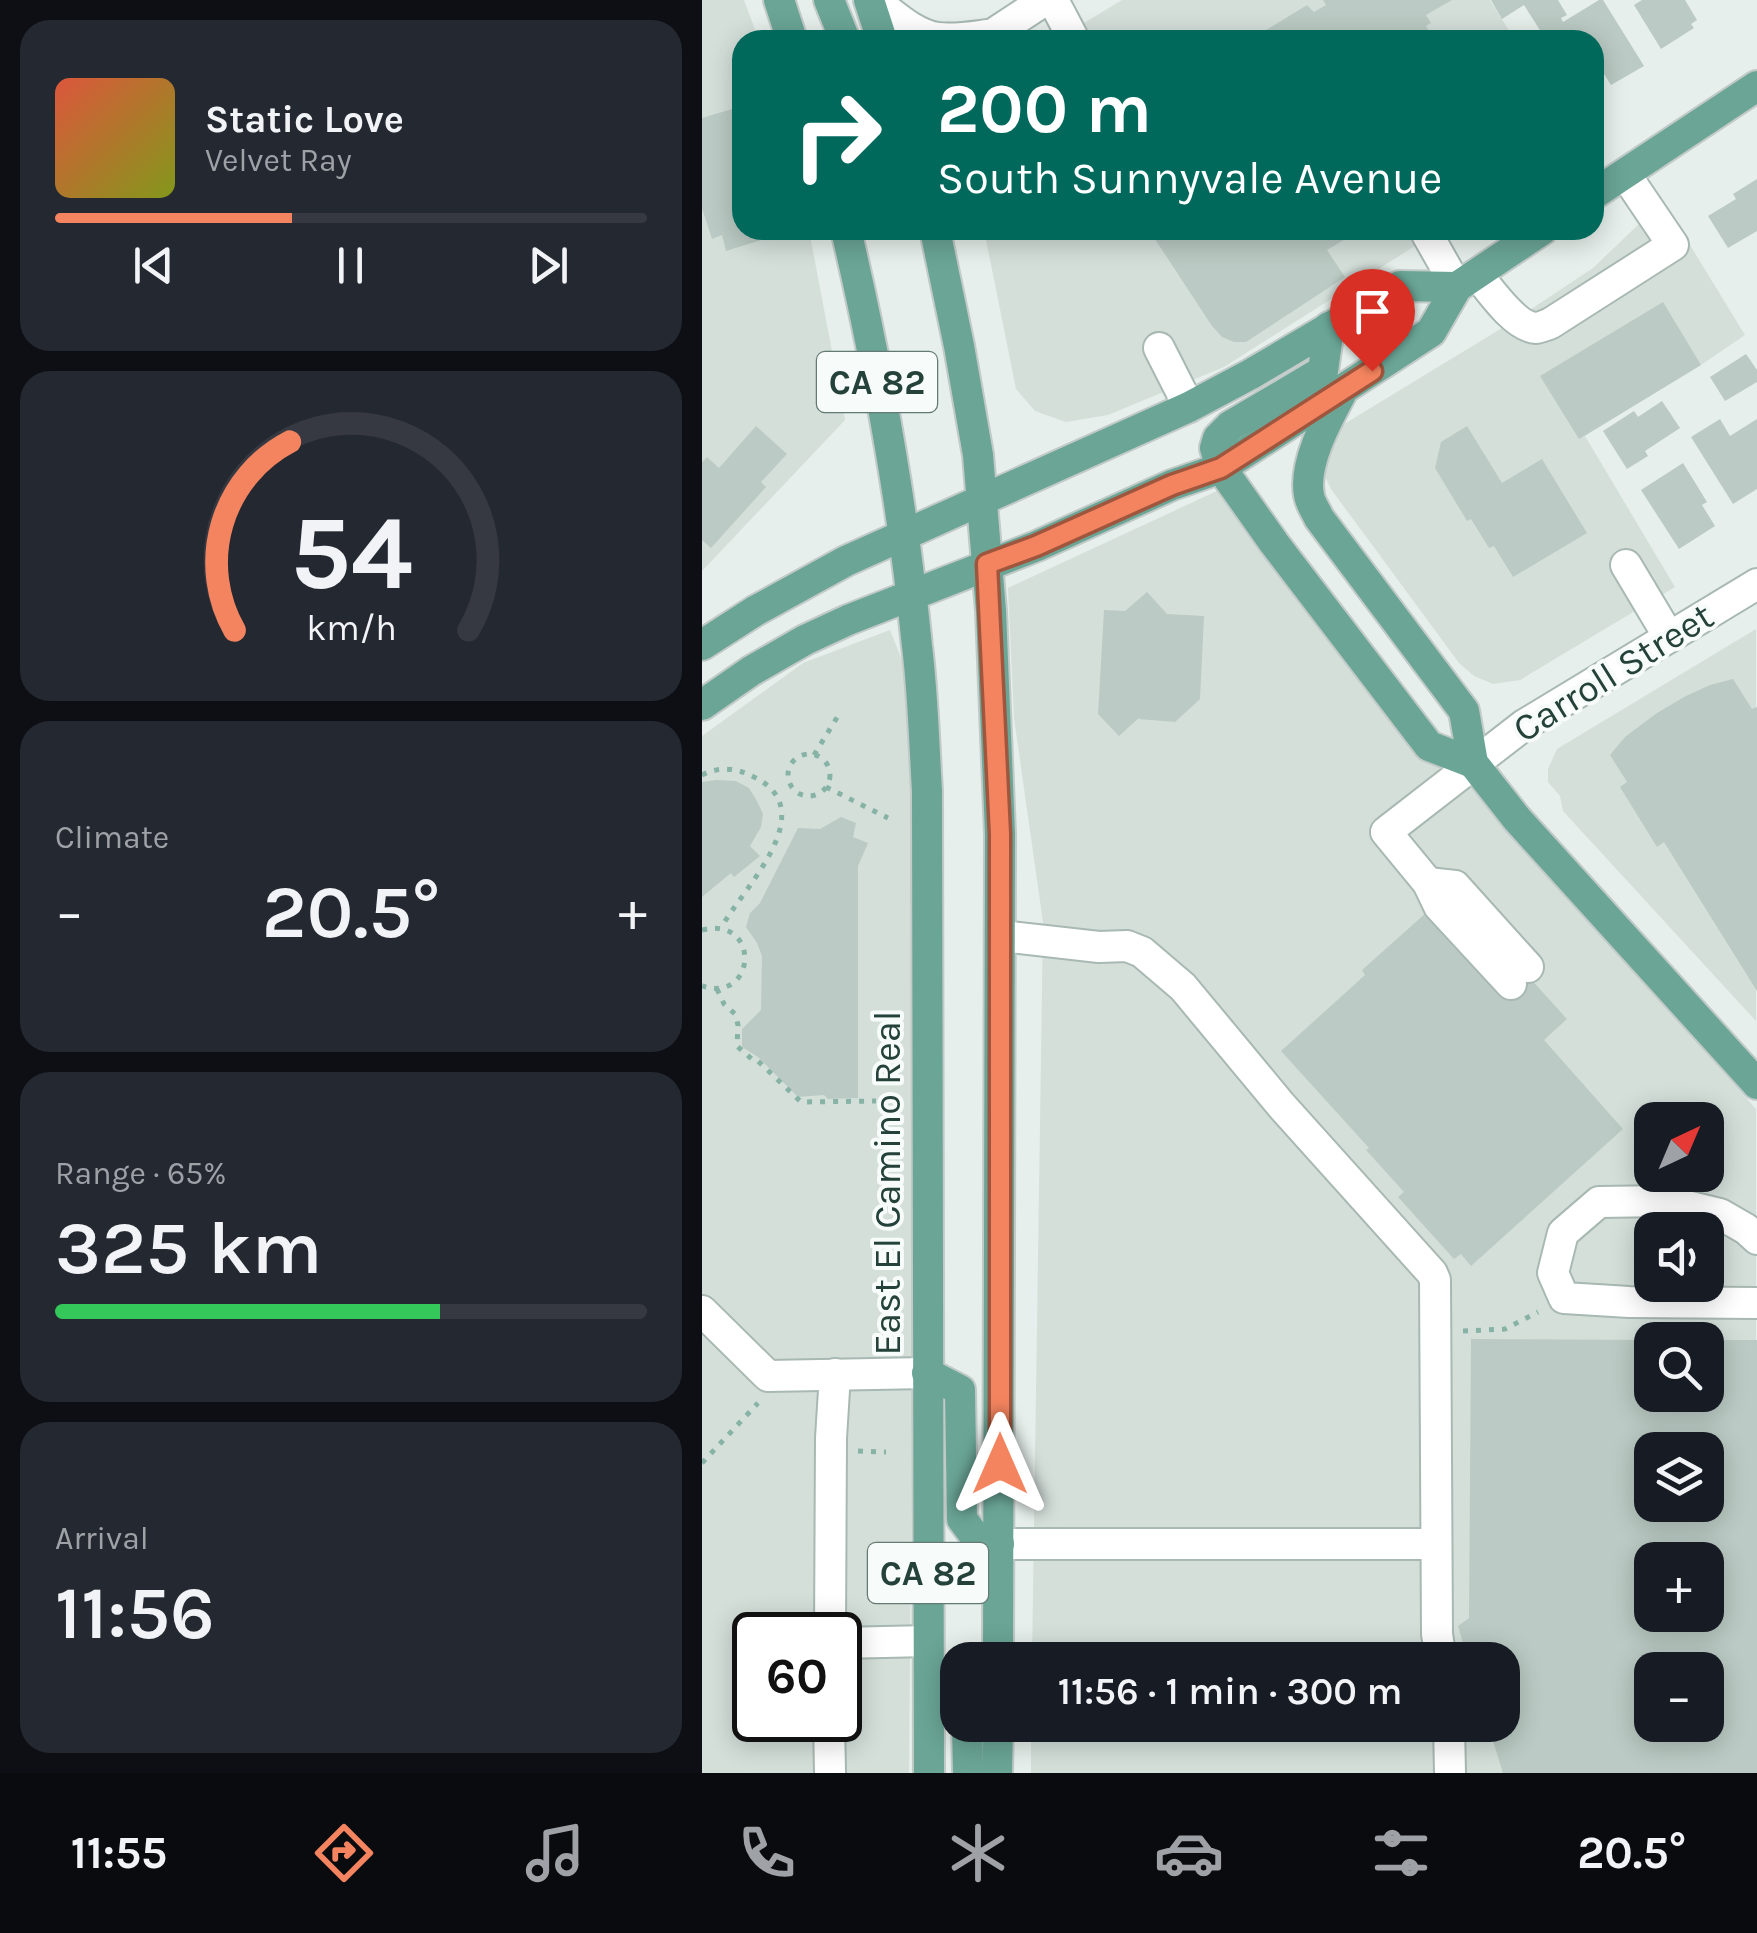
<!DOCTYPE html>
<html lang="en">
<head>
<meta charset="utf-8">
<style>
	:root { --surface:#171b24; --page:#242831; --text:#f1f3f6; --muted:#9ea1a6; --line:#363941; --accent:#f4845f }
	body { margin:0; font-family:Karla,sans-serif; background:var(--page); color:var(--text); height:100vh; display:flex; flex-direction:column; font-size:38px; white-space:nowrap }
	* { box-sizing:border-box; margin:0 }
	p { font-size:32px; color:var(--muted) }
	.icon { flex:none; width:55px; height:55px; fill:none; stroke:currentColor; stroke-width:2; stroke-linecap:round; stroke-linejoin:round }
	.map { position:relative; flex:1; overflow:hidden }
	.side { display:flex; flex-direction:column; gap:20px; padding:20px; background:#0d0f14; width:702px }
	.side>* { flex:none }
	.banner { position:absolute; left:30px; top:30px; width:872px; height:210px; border-radius:30px; box-shadow:0 5px 25px #0003; background:#00695c; color:#fff; overflow:hidden }
	.needle { width:65px; rotate:44deg }
	.buttons { position:absolute; left:932px; top:1102px; display:grid; gap:20px }
	.buttons a { display:grid; place-items:center; width:90px; height:90px; border-radius:20px; background:var(--surface); box-shadow:0 5px 25px #0003; font-size:50px }
	.speed { position:absolute; left:30px; top:1612px; display:flex; gap:20px; font-size:50px; font-weight:700; text-align:center }
	.speed>* { display:grid; place-content:center; width:130px; height:130px; border-radius:50%; background:var(--surface); box-shadow:0 5px 25px #0003; line-height:1 }
	.speed .limit { border:5px solid #111; border-radius:15px; background:#fff; color:#111 }
	.pin { position:absolute; display:grid; place-items:center; width:85px; height:85px; color:#fff; margin:-102px -42px; border-radius:50% 50% 50% 0; rotate:-45deg; box-shadow:0 0 10px #0007 }
	.pin .icon { rotate:45deg }
	.me { position:absolute; width:110px; margin:-55px; rotate:0deg; stroke-linejoin:round; filter:drop-shadow(0 0 8px #0008) }
	.turn { display:flex; align-items:center; gap:35px; height:210px; padding:0 40px; font-size:45px }
	.turn .icon { width:130px; height:130px; stroke-width:2.5 }
	.turn b { display:block; font-size:70px; line-height:85px }
	.big { font-size:75px; font-weight:600; line-height:1.1 }
	.side .tile { flex:1; display:flex; flex-direction:column; justify-content:center; gap:15px; min-width:0; padding:0 35px; border-radius:30px; background:var(--page) }
	.side .dial { align-items:center; gap:0 }
	.dial svg { height:260px; overflow:visible; fill:none; stroke:var(--line); stroke-width:7; stroke-linecap:round; text-anchor:middle }
	.dial text { fill:var(--text); stroke:none }
	.song { display:flex; align-items:center; gap:30px }
	.cover { width:120px; height:120px; border-radius:15px; background:linear-gradient(135deg,hsl(10 70% 55%),hsl(70 70% 35%)) }
	.played { height:10px; border-radius:5px; background:linear-gradient(90deg,var(--accent) 40%,var(--line) 40%) }
	.keys { display:flex; justify-content:space-around; direction:ltr }
	.heat { display:flex; justify-content:space-between; align-items:center; font-size:55px; direction:ltr }
	.charge { height:15px; border-radius:8px; background:linear-gradient(90deg,#34c759 65%,var(--line) 0) }
	.trip { position:absolute; left:238px; top:1642px; width:580px; height:100px; border-radius:30px; background:var(--surface); box-shadow:0 5px 25px #0003; font-weight:600; line-height:100px; text-align:center }
	.tab-bar { display:flex; height:160px; justify-content:space-around; align-items:center; background:#090b0e; color:var(--muted) }
	.tab-bar .icon { width:70px; height:70px }
	.tab-bar .selected { color:var(--accent) }
	.tab-bar b { font-size:45px; color:var(--text) }
	main { display:flex; flex:1; min-height:0 }
	.map>svg:first-child { display:block }
	.built { fill:#d4dfda; fill-rule:evenodd }
	.building { fill:#bbcac4; fill-rule:evenodd }
	.lines { fill:none; stroke-linecap:round; stroke-linejoin:round }
	.minor-casing { stroke:#a8b8b2; stroke-width:34 }
	.major-casing { stroke:#c2cac8; stroke-width:34 }
	.path { stroke:#86b3a5; stroke-width:5; stroke-dasharray:5 8; stroke-linecap:butt }
	.minor { stroke:#fff; stroke-width:30 }
	.major { stroke:#6aa596; stroke-width:30 }
	.route-casing { stroke:#9f563e; stroke-width:25 }
	.route { stroke:#f4845f; stroke-width:18 }
	.labels { text-anchor:middle; stroke-width:8; stroke-linejoin:round; paint-order:stroke }
	.shield { fill:#f7fbf9; stroke:#637a73; stroke-width:2.5 }
	.shield-label { font-size:35px; font-weight:bold; fill:#24423a }
	.street-label { font-size:38px; fill:#24423a; stroke:#f7fbf9 }
</style>
</head>
<body>
<main>
<section class="side">
<div class="tile">
<div class="song"><i class="cover"></i><div><b>Static Love</b><p>Velvet Ray</p></div></div>
<div class="played"></div>
<div class="keys"><svg class="icon" aria-label="previous" viewBox="0 0 24 24"><path d="M18 5L8 12l10 7zM5 5v14"/></svg><svg class="icon" aria-label="pause" viewBox="0 0 24 24"><path d="M8 5v14M16 5v14"/></svg><svg class="icon" aria-label="next" viewBox="0 0 24 24"><path d="M6 5l10 7-10 7zM19 5v14"/></svg></div>
</div>
<div class="tile dial"><svg viewBox="0 0 100 80">
<path d="M14 69A42 42 0 1 1 86 69"/>
<path d="M14 69A42 42 0 0 1 31 11" stroke="#f4845f"/>
<text x="50" y="56" font-size="32" font-weight="700">54</text>
<text x="50" y="72" font-size="11">km/h</text>
</svg></div>
<div class="tile"><p>Climate</p>
<div class="heat"><a>−</a><b class="big">20.5°</b><a>+</a></div>
</div>
<div class="tile"><p>Range · 65%</p><b class="big">325 km</b><div class="charge"></div></div>
<div class="tile"><p>Arrival</p><b class="big">11:56</b></div>
</section>
<div class="map">
<svg width="1055" height="1773" viewBox="0 0 1055 1773">
	<rect width="100%" height="100%" fill="#e6efeb"/>
	<g class="built">
		<path d="M0 0H42L57 40H40V230H107L143 420 0 571Z"/>
		<path d="M420 0H788L813 40H354Z"/>
		<path d="M961 201 1043 335 999 365 883 436 973 587 818 680 791 684 772 676 757 663 629 489 621 472 634 429 805 325 891 268Z"/>
		<path d="M282 230H738L522 367 406 415 364 422 333 411 314 389Z"/>
		<path d="M517 490 765 784 1054 1109V1773H329V1725H800V1660H330L341 922 312 718 306 588ZM950 1120H1005V1175H950ZM950 1230H1005V1285H950ZM950 1340H1005V1395H950ZM950 1450H1005V1505H950ZM950 1560H1005V1615H950ZM950 1670H1005V1725H950Z"/>
		<path d="M1054 629V1021L861 811 858 796 846 782V769L855 749Z"/>
		<path d="M188 630 209 683 215 795 207 1773H0V736L101 663ZM52 1635H138V1720H52Z"/>
	</g>
	<g class="building">
		<path d="M621 0H750L724 15 729 23 724 26 733 40H548L605 5 612 12 624 5Z"/>
		<path d="M789 0H856L865 15 859 18 861 22 897 0H901L942 66 909 85 897 66 892 69V40H841L838 36 841 35 822 5 800 19Z"/>
		<path d="M940 0H983L995 20 989 24 992 28 959 49 932 5Z"/>
		<path d="M40 106V230L88 231 24 251 20 235 10 239 0 208V118Z"/>
		<path d="M1055 179V231L1026 248 1006 216 1034 199 1031 194Z"/>
		<path d="M447 230H659L625 250 643 277 544 342H532L520 337 510 326Z"/>
		<path d="M961 302 999 365 877 439 838 376Z"/>
		<path d="M1044 354 1055 370V382L1023 401 1008 377Z"/>
		<path d="M960 401 978 428 943 451 946 456 925 469 901 431 932 411 936 417Z"/>
		<path d="M1018 419 1028 436 1055 419V489L1031 504 989 437Z"/>
		<path d="M54 426 85 454 59 482 64 487 9 548 0 540V462L5 457 17 468Z"/>
		<path d="M765 426 800 483 840 459 885 533 811 577 792 546 787 548 769 519 765 521 733 468 739 442Z"/>
		<path d="M981 463 1005 502 1000 505 1013 526 977 549 939 490Z"/>
		<path d="M445 592 465 614 502 616 498 699 473 722 437 719 438 717 417 736 396 714 402 610 423 611Z"/>
		<path d="M1031 679 1050 709 1055 707V991L962 842 955 847 918 787 925 782 908 755 923 737 955 713 982 697 1008 685Z"/>
		<path d="M14 780 34 781 47 788 55 801 61 814 59 827 48 846 58 856 32 877 29 873 0 897V782Z"/>
		<path d="M139 817 154 823 151 837 166 843 156 866V1098L126 1099 122 1095 96 1097 56 1057 40 1047V1029L59 1010 60 956 55 943 44 927 48 913 58 903 96 828 118 829Z"/>
		<path d="M725 912 802 998 826 976 865 1019 842 1040 921 1129 769 1266 759 1254 752 1259 696 1197 702 1192 664 1150 667 1148 579 1051 663 975 660 970Z"/>
		<path d="M769 1339 950 1340V1395H1005V1340H1055V1773H801L786 1725H800V1660H766L756 1626 767 1618ZM950 1450H1005V1505H950ZM950 1560H1005V1615H950ZM950 1670H1005V1725H950Z"/>
	</g>
	<g class="lines">
		<g class="minor-casing">
			<g id="minor">
				<path d="M172 0C191 14 212 35 236 38 252 40 270 37 286 35"/>
				<path d="M351 0 372 40"/>
				<path d="M282 40 343 0"/>
				<path d="M725 234 755 287"/>
				<path d="M775 274C787 289 813 327 834 328 837 328 847 324 849 323L971 245 923 174"/>
				<path d="M457 348 487 407"/>
				<path d="M924 565 967 637"/>
				<path d="M726 883 753 886 826 967"/>
				<path d="M299 936 397 947 425 946 440 952 481 987 579 1105 730 1273 733 1280 735 1634 739 1660"/>
				<path d="M809 984 737 906 726 883 684 832 822 725 1055 584"/>
				<path d="M1055 1239 1044 1229 1018 1214 964 1201 897 1202 861 1233 851 1273 862 1298 927 1302 1055 1303"/>
				<path d="M0 1311 66 1376 225 1373"/>
				<path d="M297 1544H734"/>
				<path d="M128 1635 129 1438 133 1374"/>
				<path d="M138 1643 226 1641"/>
				<path d="M127 1720 128 1773"/>
				<path d="M747 1725 748 1773"/>
			</g>
		</g>
		<g class="major-casing">
			<g id="major">
				<path d="M77 0 90 40"/>
				<path d="M127 0 143 40"/>
				<path d="M167 0 180 40"/>
				<path d="M892 194 1055 86"/>
				<path d="M144 230C176 367 201 506 215 646 221 694 222 743 225 791L227 1773"/>
				<path d="M233 230 257 346 276 455 289 611 298 834 296 1660"/>
				<path d="M627 327 621 371 528 426 516 438 513 448 519 468 572 543 727 746 771 763"/>
				<path d="M639 394C625 420 601 464 607 495 608 503 614 511 617 518L762 711 771 763 815 819 1055 1084"/>
				<path d="M0 645 53 611 144 561 487 407 549 374 698 286 755 287"/>
				<path d="M0 705 49 671 103 640 146 620 335 546 470 485 519 468 729 332 755 287 840 230"/>
				<path d="M225 1373 258 1390 260 1519 275 1539 297 1544"/>
				<path d="M265 1725 266 1773"/>
				<path d="M295 1773 296 1725"/>
			</g>
		</g>
		<g class="path">
			<circle cx="107" cy="775" r="21"/>
			<path d="M112 755 139 711"/>
			<path d="M0 775C18 766 35 768 52 777 122 811 40 889 19 928"/>
			<path d="M124 787 186 818"/>
			<path d="M0 930C59 915 55 1004 0 986"/>
			<path d="M15 989 22 1004 33 1014 36 1025 35 1046 52 1061H56L99 1102 174 1101"/>
			<path d="M761 1331 803 1329 836 1312"/>
			<path d="M156 1451 184 1452"/>
			<path d="M0 1463 56 1403"/>
		</g>
		<use href="#minor" class="minor"/>
		<use href="#major" class="major"/>
	</g>
	<g class="lines">
		<g class="route-casing">
			<path id="route" d="M298 1464V834L285 564 334 546 470 485 519 468 670 371"/>
		</g>
		<use href="#route" class="route"/>
	</g>
	<g class="labels">
		<g class="shield">
			<rect x="115" y="352" width="120" height="60" rx="8"/>
			<rect x="166" y="1543" width="120" height="60" rx="8"/>
		</g>
		<g class="shield-label">
			<text x="175" y="394">CA 82</text>
			<text x="226" y="1585">CA 82</text>
		</g>
		<g class="street-label">
			<text transform="translate(911 672) rotate(-32)" y="13">Carroll Street</text>
			<text transform="translate(185 1183) rotate(-90)" y="13">East El Camino Real</text>
		</g>
	</g>
</svg>
<div class="buttons">
<a><svg class="needle" viewBox="-14 -14 28 28"><path d="M0-13l5 13h-10z" fill="#e53935"/><path d="M0 13l5-13h-10z" fill="#9ea1a6"/></svg></a>
<a><svg class="icon" aria-label="sound" viewBox="0 0 24 24"><path d="M4 9h4l5-4v14l-5-4H4zM17 9q2 3 0 6"/></svg></a>
<a><svg class="icon" aria-label="search" viewBox="0 0 24 24"><circle cx="10" cy="10" r="6"/><path d="M15 15l6 6"/></svg></a>
<a><svg class="icon" aria-label="layers" viewBox="0 0 24 24"><path d="M12 4l9 5-9 5-9-5zM3 14l9 5 9-5"/></svg></a>
<a>+</a>
<a>−</a>
</div>
<div class="speed"><div class="limit">60</div></div>
<div class="pin" style="left:670px;top:371px;background:#d93025"><svg class="icon" aria-label="arrive" viewBox="0 0 24 24"><path d="M6 21V4h12l-3 4 3 4H6"/></svg></div>
<svg class="me" style="left:298px;top:1464px" viewBox="-20 -20 40 40"><path d="M0-17L14 15 0 8-14 15z" fill="#f4845f" stroke="#fff" stroke-width="4"/></svg>
<div class="trip">11:56 · 1 min · 300 m</div>
<div class="banner">
<div class="turn"><svg class="icon" aria-label="right" viewBox="0 0 24 24"><path d="M7 20v-9h11M14 6l5 5-5 5"/></svg><div><b>200 m</b>South Sunnyvale Avenue</div></div>
</div>
</div>
</main>
<nav class="tab-bar">
<b>11:55</b>
<svg class="icon selected" aria-label="directions" viewBox="0 0 24 24"><path d="M12 3l9 9-9 9-9-9zM9 14v-3h6M13 9l2 2-2 2"/></svg>
<svg class="icon" aria-label="music" viewBox="0 0 24 24"><path d="M9 18V5l10-2v13"/><circle cx="6" cy="18" r="3"/><circle cx="16" cy="16" r="3"/></svg>
<svg class="icon" aria-label="phone" viewBox="0 0 24 24"><path d="M5 4h4l2 5-3 2q2 4 5 5l2-3 5 2v4C11 20 4 13 5 4z"/></svg>
<svg class="icon" aria-label="climate" viewBox="0 0 24 24"><path d="M12 3v18M4 7l16 10M4 17L20 7"/></svg>
<svg class="icon" aria-label="car" viewBox="0 0 24 24"><path d="M5 17H2v-5l4-1 3-4h7l3 4 3 1v5h-3M9 17h6M6 11h13"/><circle cx="7" cy="17" r="2"/><circle cx="17" cy="17" r="2"/></svg>
<svg class="icon" aria-label="filters" viewBox="0 0 24 24"><path d="M4 7h16M4 17h16"/><circle cx="9" cy="7" r="2"/><circle cx="15" cy="17" r="2"/></svg>
<b>20.5°</b>
</nav>
</body>
</html>
